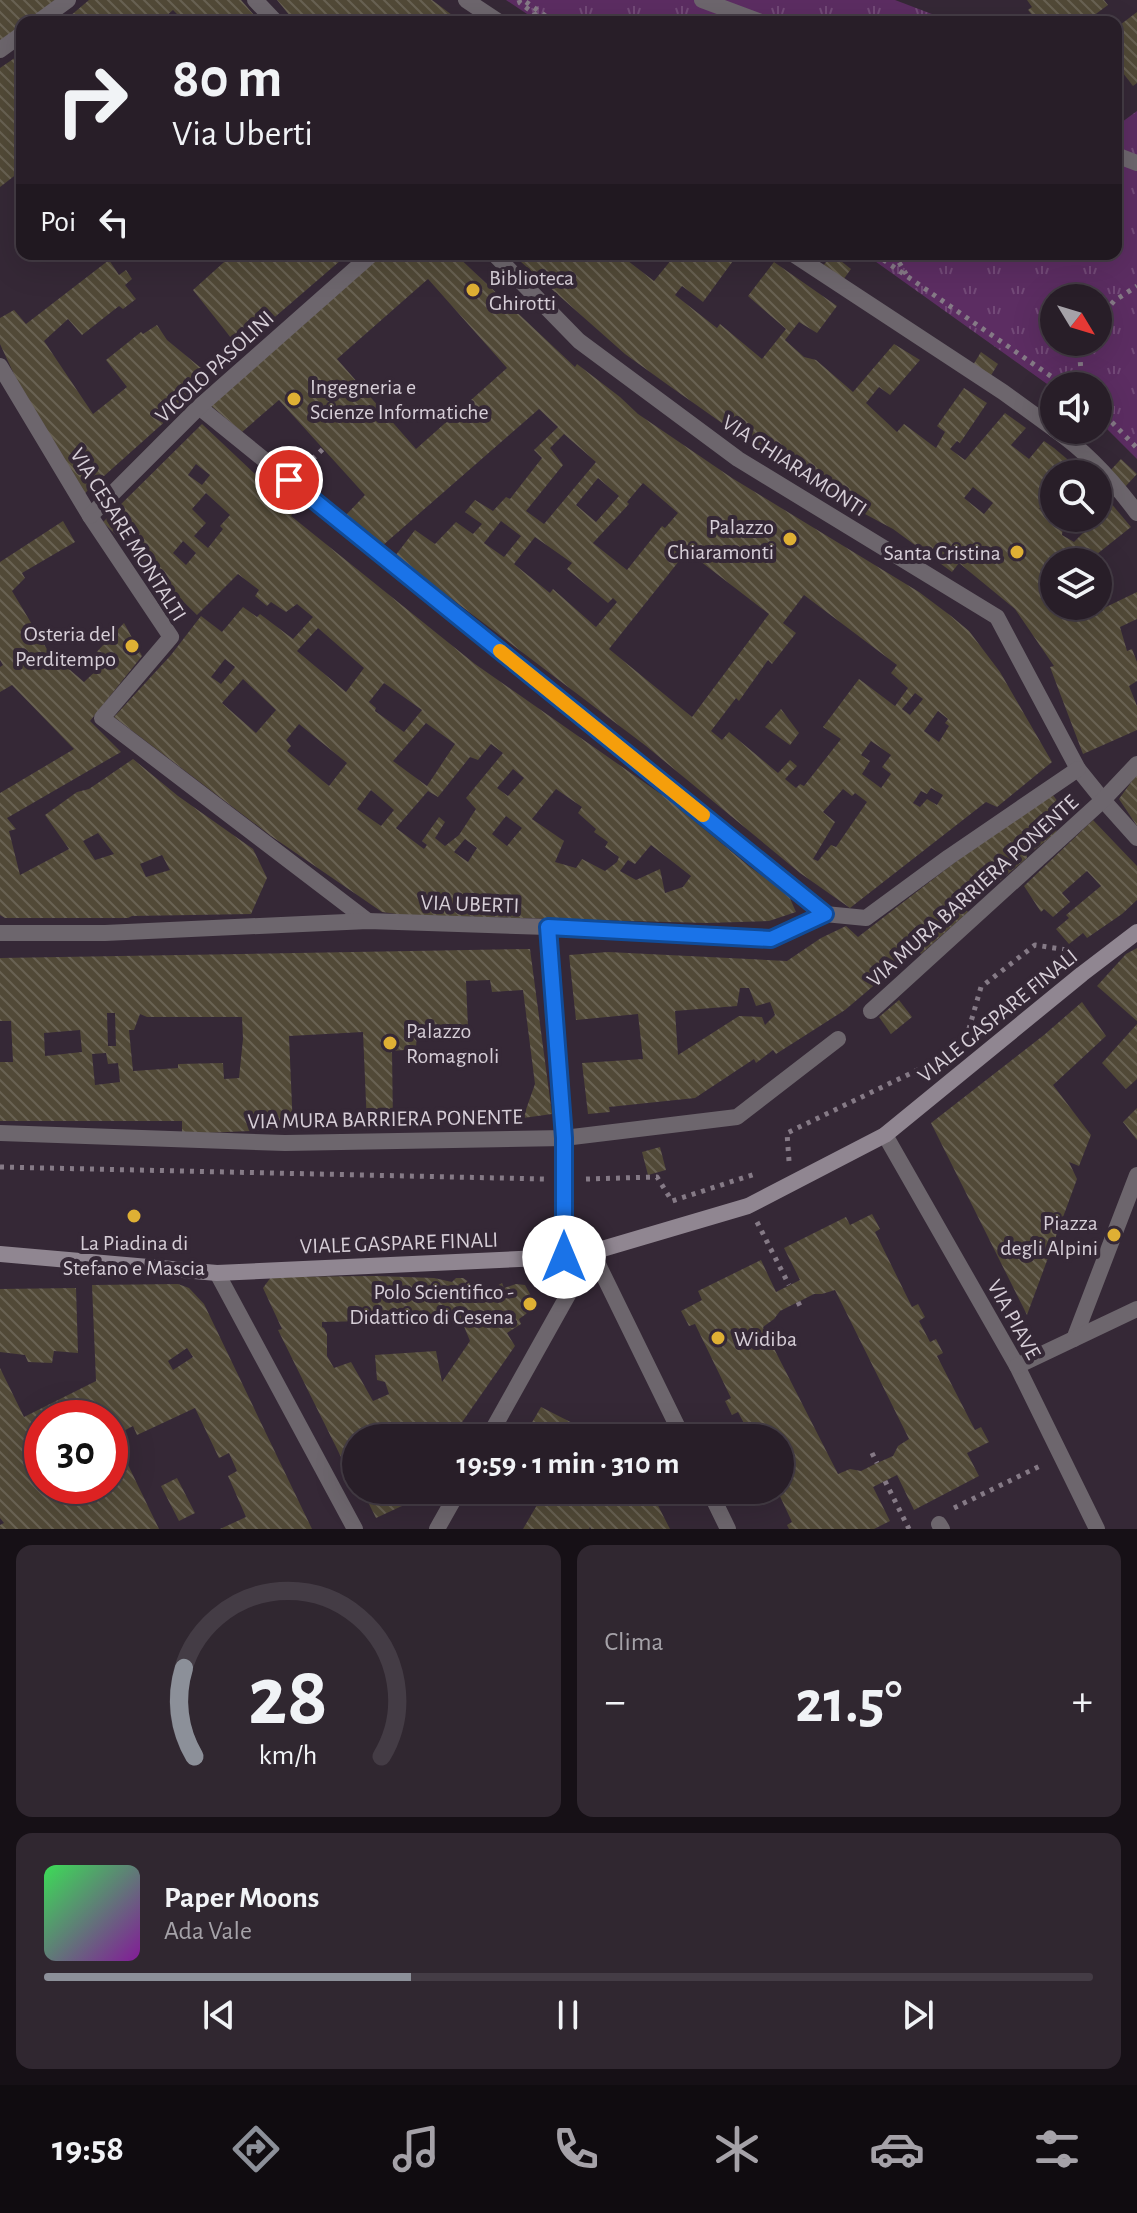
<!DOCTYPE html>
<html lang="it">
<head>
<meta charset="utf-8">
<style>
	:root { --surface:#281e28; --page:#302730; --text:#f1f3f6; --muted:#a5a2a8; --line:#443c45; --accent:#8c9099 }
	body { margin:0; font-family:"Alegreya Sans",sans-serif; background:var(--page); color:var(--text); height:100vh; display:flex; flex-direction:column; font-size:30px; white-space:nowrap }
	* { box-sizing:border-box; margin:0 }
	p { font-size:26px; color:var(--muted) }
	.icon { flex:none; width:44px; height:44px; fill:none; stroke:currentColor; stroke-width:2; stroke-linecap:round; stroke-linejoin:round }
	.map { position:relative; height:1529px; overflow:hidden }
	.sheet { display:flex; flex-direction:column; gap:16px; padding:16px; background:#161016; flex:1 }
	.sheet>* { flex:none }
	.guide { position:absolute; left:16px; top:16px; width:1106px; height:244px; border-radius:16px; box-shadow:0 8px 32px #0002,0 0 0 2px var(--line); background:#281e28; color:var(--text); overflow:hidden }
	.needle { width:52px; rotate:128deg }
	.buttons { position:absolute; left:1040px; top:284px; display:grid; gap:16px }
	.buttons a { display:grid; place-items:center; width:72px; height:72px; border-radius:50%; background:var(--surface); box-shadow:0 8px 32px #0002,0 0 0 2px var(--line); font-size:40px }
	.speed { position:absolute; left:24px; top:1400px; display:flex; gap:16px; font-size:40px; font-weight:700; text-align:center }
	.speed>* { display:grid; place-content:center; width:104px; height:104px; border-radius:50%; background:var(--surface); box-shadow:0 8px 32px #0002,0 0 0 2px var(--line); line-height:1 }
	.speed .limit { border:12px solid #d22; background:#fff; color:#111 }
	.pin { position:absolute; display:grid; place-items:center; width:68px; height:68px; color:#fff; margin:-34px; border:4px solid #fff; border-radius:50%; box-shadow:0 2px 8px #0007 }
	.me { position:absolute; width:88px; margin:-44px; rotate:0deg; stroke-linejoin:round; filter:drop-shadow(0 0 6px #0008) }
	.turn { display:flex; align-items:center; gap:28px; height:168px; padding:0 24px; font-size:36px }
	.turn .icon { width:104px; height:104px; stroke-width:2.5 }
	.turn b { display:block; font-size:56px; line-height:68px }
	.then { display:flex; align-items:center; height:76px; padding:0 24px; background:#0003; gap:16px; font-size:30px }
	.big { font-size:60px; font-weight:700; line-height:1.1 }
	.sheet .tile { flex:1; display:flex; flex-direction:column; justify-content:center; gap:12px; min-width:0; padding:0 28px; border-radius:16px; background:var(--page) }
	.sheet .dial { align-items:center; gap:0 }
	.dial svg { height:208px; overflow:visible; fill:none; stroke:var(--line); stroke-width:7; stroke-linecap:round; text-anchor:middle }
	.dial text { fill:var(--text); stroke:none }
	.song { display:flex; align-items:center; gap:24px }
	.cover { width:96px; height:96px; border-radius:12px; background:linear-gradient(135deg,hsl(130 70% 55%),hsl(290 70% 35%)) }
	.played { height:8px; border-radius:4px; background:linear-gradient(90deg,var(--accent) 35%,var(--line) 35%) }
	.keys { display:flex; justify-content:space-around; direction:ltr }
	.heat { display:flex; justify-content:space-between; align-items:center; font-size:44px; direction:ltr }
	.sheet .tiles { flex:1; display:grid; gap:16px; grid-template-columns:1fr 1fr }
	.tile:last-child { grid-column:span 2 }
	.trip { position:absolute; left:342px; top:1424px; width:452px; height:80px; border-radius:40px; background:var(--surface); box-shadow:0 8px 32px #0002,0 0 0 2px var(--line); font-weight:700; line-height:80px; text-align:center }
	.menu { display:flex; height:128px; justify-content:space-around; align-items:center; background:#100c10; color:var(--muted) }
	.menu .icon { width:56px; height:56px }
	.menu .current { color:var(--accent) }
	.menu b { font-size:36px; color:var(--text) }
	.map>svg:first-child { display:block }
	.park { fill:url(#park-tufts); fill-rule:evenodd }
	.building { fill:url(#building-back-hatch); fill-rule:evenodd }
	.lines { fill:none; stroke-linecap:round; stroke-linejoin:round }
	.path { stroke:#857a86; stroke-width:5; stroke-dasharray:4 6; stroke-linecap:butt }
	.lane { stroke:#6d666d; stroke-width:16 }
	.street { stroke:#6d666d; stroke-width:16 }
	.secondary { stroke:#908691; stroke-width:16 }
	.route-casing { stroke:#114b97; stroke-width:20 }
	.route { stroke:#1a73e8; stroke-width:14 }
	.slow { stroke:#f59e0b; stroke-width:14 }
	.poi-dot { fill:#dfb034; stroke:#352836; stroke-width:3 }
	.labels { text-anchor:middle; stroke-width:8; stroke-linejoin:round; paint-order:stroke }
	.poi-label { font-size:22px; fill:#d6ced7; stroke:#352836; text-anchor:end }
	.street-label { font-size:22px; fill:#d6ced7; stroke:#352836 }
</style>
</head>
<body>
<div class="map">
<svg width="1137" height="1529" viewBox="0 0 1137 1529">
	<defs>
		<pattern id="park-tufts" width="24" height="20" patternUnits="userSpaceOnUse" patternTransform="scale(2)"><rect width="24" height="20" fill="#5c2d62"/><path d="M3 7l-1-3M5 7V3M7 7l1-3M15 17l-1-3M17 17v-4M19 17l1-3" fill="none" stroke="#734a78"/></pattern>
		<pattern id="building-back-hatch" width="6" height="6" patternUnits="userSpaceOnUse" patternTransform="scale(2)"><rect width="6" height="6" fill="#514937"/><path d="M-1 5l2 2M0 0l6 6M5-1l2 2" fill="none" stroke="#696253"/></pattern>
	</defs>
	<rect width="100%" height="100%" fill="#352836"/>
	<g class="park">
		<path d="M506 0H895L953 22H539Z"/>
		<path d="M1137 111V459L1098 420V386H1054V389L865 254H1116V115L1122 122ZM1054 298H1098V342H1054Z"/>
	</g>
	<g class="building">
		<path d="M0 0H55L27 22H22V26L0 43Z"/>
		<path d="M89 0H241L260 22H185L173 10 159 22H63Z"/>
		<path d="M277 0H432L452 15 444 22H295Z"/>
		<path d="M1027 0H1104L1108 5 1085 22H1038L1028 10 1032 7Z"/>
		<path d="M1137 12V83L1133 86 1116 64V28Z"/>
		<path d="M22 53V170L0 187V68Z"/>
		<path d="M233 254H348L239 348 193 290Z"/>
		<path d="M379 254H455L575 367 577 364 620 397 638 414 732 478 919 592 951 616 969 631 1000 672 1052 762 997 807 986 802 850 908 800 873 646 746 395 556 415 530 435 544 456 522 473 534 482 524 465 512 475 500 493 511 506 497 510 499 542 458 534 450 558 427 539 409 382 546 345 516 365 495 279 400 242 432 209 404ZM428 279 507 368 416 449 337 359ZM564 434 596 462 544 524 526 511 563 465 550 448ZM598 478 619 496 596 522 576 505ZM643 483 678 513 665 528 662 526 627 570 593 543 629 504 627 502ZM501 521 521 536 504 557 484 543ZM535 537 572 563 567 569 608 603 613 598 617 602 596 627 553 589 550 593 514 564ZM687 551 769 614 692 717 609 649ZM804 595 897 665 891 673 908 688 895 706 859 679 823 727 841 739 804 786 800 784 796 788 785 779 797 766 790 760 778 773 729 732 722 740 711 731 736 698 739 701 768 660 772 664 796 633 783 623ZM915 693 923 699 910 715 902 709ZM938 711 948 719 945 723 949 726 939 742 924 731ZM871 741 891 755 882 767 891 774 881 788 862 774 870 761 861 755ZM931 788 943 795 937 805 927 799 920 807 913 803 921 791 927 794ZM843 789 852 796 855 793 867 802 836 847 831 845 818 861 813 859 835 822 823 812Z"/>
		<path d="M512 254H619L654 281 676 254H738L703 302 682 286 675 295 717 328 720 324 762 359 786 329 748 296 774 262 837 306 817 333 799 322 785 340 804 357 816 360 853 392 894 344 920 360 890 395 879 387 866 403 897 432 904 424 936 448 945 432 937 426 964 388 987 403 960 443 957 441 950 449 965 460 1005 413 1026 428 1011 445 1029 459 1044 441 1054 448 1085 474H1054V498L1051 495 1039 509 1052 510 1054 512V518H1061L1063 526 1062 535 1074 542 1098 518 1110 502 1131 527 1087 562H1054V606H1098V597L1106 607 1137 592V619L1120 627 1127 651 1132 649 1137 662V681L1129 686 1137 706V730L1083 754 1050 667 1054 666 1015 609 959 563 952 572 893 529 850 506 729 428 668 385 625 354ZM973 487 993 503 984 514 964 498Z"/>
		<path d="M832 254 851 269 843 280 823 266Z"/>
		<path d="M109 260 119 275 126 270 132 279 125 285 136 299 123 309 119 306 82 335 68 319 44 341 93 414 127 387 106 360 141 332 143 334 157 325 167 340 207 373 198 392 85 493 26 400 0 344V318L14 310 26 324Z"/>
		<path d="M981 352 998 364 990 377 973 365Z"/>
		<path d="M202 424 294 511 291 516 475 664 668 799 750 867 788 894 796 912 769 921 706 923 404 915 382 912 271 836 114 717 171 655 201 616 222 632 243 607 257 617 260 614 293 639 313 617 297 604 286 612 271 602 267 606 255 596 259 590 238 574 197 615 103 522ZM196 464 210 475 202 485 188 475ZM206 493 230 515 220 526 223 529 208 548 194 536 206 523 192 509ZM183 541 196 553 186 565 173 553ZM318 628 364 668 346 692 297 651ZM225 659 235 667 221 684 211 677ZM243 679 276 710 256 733 222 703ZM384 683 422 710 404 732 375 711 376 708 369 702ZM426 723 455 744 427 786 393 761ZM299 724 347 763 329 786 287 751 291 746 286 740ZM491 744 503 753 466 798 476 809 459 835 445 846 435 838 445 822 439 817 422 841 427 845 424 849 396 828 428 791 438 797 470 757 478 760ZM513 769 524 778 508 796 497 788ZM556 789 582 807 578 813 596 829 594 832 608 842 605 847 619 857 617 862 605 871 582 859 576 868 555 862 564 841 532 819ZM371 790 394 810 381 826 357 809ZM506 816 522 828 507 846 492 834ZM465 839 477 848 468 862 454 852ZM651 845 691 876 683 887 665 893 660 869 636 880 620 871 628 860 635 864Z"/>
		<path d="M1121 459 1137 474 1124 488 1108 473Z"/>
		<path d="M63 521 75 542 22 573 25 578 12 591 48 651 84 682 100 667 90 659 124 623 142 656 90 721 121 752 7 818 16 829 9 831 20 875 69 849 45 815 77 792 89 789 133 759 178 796 253 849 267 878 251 914 132 916 128 918H5L0 915V793L74 749 12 685 0 692V667L3 665 0 660V562ZM98 833 114 854 95 860 83 841ZM162 855 170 870 146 877 140 864Z"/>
		<path d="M781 709 799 733 790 745 765 727Z"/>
		<path d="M1137 774V826L1119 799Z"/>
		<path d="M1049 790 1065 811 1055 834 1027 855V858L966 909 968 912 921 954 917 949 845 1010 776 1054 773 1050 756 1063 754 1059 695 1098 609 1107 610 1112 588 1114 582 1063 643 1059 638 1014 576 1020 569 955 608 952 787 961 821 938 846 926 858 937ZM740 988H749L756 1006 770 1002 775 1015 765 1025 762 1017 739 1016 678 1055 675 1011 737 1006Z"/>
		<path d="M1093 820 1137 866V900L1122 914 1087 938 1083 933 1069 944 1056 929 1069 918 1066 915 1101 886 1087 871 1062 893 1070 902 1053 917 1044 909 1041 912 1024 886Z"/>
		<path d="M1137 948V1021L1097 986 1126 954Z"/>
		<path d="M530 949 552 1114 523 1118 535 1084 523 990 492 992 490 980 466 981 468 1027 417 1029 416 1049 392 1051 393 1124 367 1126 363 1032 289 1036 293 1129 182 1134V1121H0V1062H13L11 1021H0V958ZM107 1013H115L116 1046H108ZM140 1014 147 1017H242L243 1039 239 1078 224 1079 223 1063 178 1064V1068L133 1071 129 1030H134ZM80 1030 82 1052 45 1056 44 1033ZM106 1053 108 1064 118 1063 120 1082 95 1085 92 1054Z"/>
		<path d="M899 1000 912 1017 891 1034 879 1017Z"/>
		<path d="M1082 1002 1106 1036 1053 1085 1091 1135 1079 1166 1069 1162 1077 1179 1027 1315 931 1123 1044 1035Z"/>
		<path d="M1137 1024V1079L1126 1089 1102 1063Z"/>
		<path d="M1137 1108V1140L1123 1122Z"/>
		<path d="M660 1147 666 1170 648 1175 642 1152Z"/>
		<path d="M872 1214 880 1229 875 1232 912 1307 918 1304 925 1317 919 1321 930 1342 936 1339 943 1353 937 1356 975 1430 981 1427 989 1442 967 1453 979 1476 914 1510 897 1475 873 1487 890 1521 874 1529H789L787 1525 792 1522 777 1490H780V1438H740L749 1433 738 1412 732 1415 725 1401 731 1398 695 1324 689 1326 681 1311 702 1300 698 1291 761 1260 776 1292 800 1280 784 1248 846 1217 850 1225ZM835 1290 909 1439 898 1446 893 1456 877 1463 861 1471 850 1469 838 1474 763 1327 774 1319 780 1311 814 1294H822Z"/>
		<path d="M376 1276 434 1278 452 1282 456 1278H463L469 1282 472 1292 477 1297 502 1283 504 1288 516 1284 525 1285 535 1303 526 1314 519 1319 521 1324 507 1333 515 1346 451 1438H356V1477L345 1455 341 1457 278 1330 282 1329 263 1288 271 1277ZM461 1319 470 1341 442 1382 436 1351 375 1355 377 1380 385 1382 389 1394 373 1401 351 1362 334 1368 327 1356V1334L324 1328 322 1327V1322Z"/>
		<path d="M178 1284 189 1288 204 1304 312 1529H220L246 1517 228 1476 237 1471 229 1453 219 1458 195 1408 137 1435 133 1426 114 1436 159 1529H0V1525L4 1523 0 1518V1368L24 1417 96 1381 92 1285ZM187 1348 193 1357 173 1370 168 1361ZM42 1418H110V1486H42Z"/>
		<path d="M76 1288 78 1353 54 1351 52 1363 28 1362 25 1355 0 1352V1289Z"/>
		<path d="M541 1407 592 1433 594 1438H523Z"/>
		<path d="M177 1478 195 1513 179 1521 161 1486Z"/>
		<path d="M362 1490H414L404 1505 376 1518Z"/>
		<path d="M540 1490H650L670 1529H591L590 1527 589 1529H523L544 1493Z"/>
	</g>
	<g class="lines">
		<g class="path">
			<path d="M519 0 520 3 535 14 528 22"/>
			<path d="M526 2 554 22"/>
			<path d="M875 254 1065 386"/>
			<path d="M894 254 906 274"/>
			<path d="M1098 319 1114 301 1137 286"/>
			<path d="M1082 386 1080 358 1087 342"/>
			<path d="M1098 408 1137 448"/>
			<path d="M305 466 323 449"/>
			<path d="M966 1039 981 987 1035 945 1067 950 1071 956"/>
			<path d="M789 1161 787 1133 930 1064 948 1052"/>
			<path d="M0 1167 544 1179"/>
			<path d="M586 1179 657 1177 672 1201 758 1173"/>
			<path d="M757 1222 789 1285"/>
			<path d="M798 1302 802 1310"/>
			<path d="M872 1453 877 1463"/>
			<path d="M885 1481 909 1529"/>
			<path d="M954 1508 1042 1465"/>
		</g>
		<path class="lane" d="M939 1524 942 1529"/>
		<g class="street">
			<path d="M255 0 276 22"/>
			<path d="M466 0 499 22"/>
			<path d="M702 0 761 22"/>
			<path d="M38 22 68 0"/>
			<path d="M0 50 22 34"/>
			<path d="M1116 155 1137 163"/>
			<path d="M494 254 579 341 738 459 997 617 1078 769 1103 800 1137 838"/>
			<path d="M793 254 1003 392 1054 429"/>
			<path d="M0 366 90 516 171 637 102 718 368 921"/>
			<path d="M199 407 825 914"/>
			<path d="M1055 430C1087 452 1114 482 1137 513"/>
			<path d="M90 516 199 407 372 254"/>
			<path d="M548 927 564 1138V1257"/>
			<path d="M0 933H105L368 921 548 927 771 939 825 914 866 918 949 857 1078 769"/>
			<path d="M871 1011 1103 800 1137 764"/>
			<path d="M0 1133 285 1143 564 1138 737 1117 838 1039"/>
			<path d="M885 1135 1017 1366 1097 1529"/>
			<path d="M592 1252 683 1438"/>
			<path d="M217 1273 355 1529"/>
			<path d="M1074 1339 1137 1175"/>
			<path d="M1017 1366 1137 1309"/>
			<path d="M488 1438 592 1252"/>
			<path d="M709 1490 728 1529"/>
			<path d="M437 1529 459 1490"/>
		</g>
		<path class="secondary" d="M0 1254 217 1273 564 1257 592 1252 748 1206 885 1135 1082 974 1137 932"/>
	</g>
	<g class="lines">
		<g class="route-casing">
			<path id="route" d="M289 480 825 914 771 939 548 927 564 1138V1257"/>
		</g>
		<use href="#route" class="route"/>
		<path class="slow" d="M500 651 703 815"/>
	</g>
	<g class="poi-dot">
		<circle cx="473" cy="290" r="8"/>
		<circle cx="294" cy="399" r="8"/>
		<circle cx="790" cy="539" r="8"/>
		<circle cx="1017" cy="552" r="8"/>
		<circle cx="132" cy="646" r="8"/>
		<circle cx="390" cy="1043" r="8"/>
		<circle cx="134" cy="1216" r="8"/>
		<circle cx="1114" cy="1235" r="8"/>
		<circle cx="530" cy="1304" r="8"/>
		<circle cx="718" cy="1338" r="8"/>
	</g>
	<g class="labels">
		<g class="poi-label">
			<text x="489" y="285" text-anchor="start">Biblioteca<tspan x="489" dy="25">Ghirotti</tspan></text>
			<text x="310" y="394" text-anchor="start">Ingegneria e<tspan x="310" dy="25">Scienze Informatiche</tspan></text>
			<text x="774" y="534">Palazzo<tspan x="774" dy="25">Chiaramonti</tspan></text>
			<text x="1001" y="560">Santa Cristina</text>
			<text x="116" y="641">Osteria del<tspan x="116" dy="25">Perditempo</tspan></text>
			<text x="406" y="1038" text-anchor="start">Palazzo<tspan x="406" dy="25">Romagnoli</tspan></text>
			<text x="1098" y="1230">Piazza<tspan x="1098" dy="25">degli Alpini</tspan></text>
			<text x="134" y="1250" text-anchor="middle">La Piadina di<tspan x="134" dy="25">Stefano e Mascia</tspan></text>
			<text x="514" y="1299">Polo Scientifico -<tspan x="514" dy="25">Didattico di Cesena</tspan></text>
			<text x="734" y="1346" text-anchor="start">Widiba</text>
		</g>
		<g class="street-label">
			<text transform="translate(214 366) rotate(-43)" y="8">VICOLO PASOLINI</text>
			<text transform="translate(795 465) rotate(33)" y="8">VIA CHIARAMONTI</text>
			<text transform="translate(129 534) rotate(58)" y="8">VIA CESARE MONTALTI</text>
			<text transform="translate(972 890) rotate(-42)" y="8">VIA MURA BARRIERA PONENTE</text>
			<text transform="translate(470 903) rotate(2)" y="8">VIA UBERTI</text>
			<text transform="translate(997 1015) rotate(-39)" y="8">VIALE GASPARE FINALI</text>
			<text transform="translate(385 1118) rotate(-1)" y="8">VIA MURA BARRIERA PONENTE</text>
			<text transform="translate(399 1242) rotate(-2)" y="8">VIALE GASPARE FINALI</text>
			<text transform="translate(1015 1319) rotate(61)" y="8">VIA PIAVE</text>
		</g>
	</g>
</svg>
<div class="buttons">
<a><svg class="needle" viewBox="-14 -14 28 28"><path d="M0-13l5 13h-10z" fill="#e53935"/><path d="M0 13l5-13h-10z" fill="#a5a2a8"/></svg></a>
<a><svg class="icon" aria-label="sound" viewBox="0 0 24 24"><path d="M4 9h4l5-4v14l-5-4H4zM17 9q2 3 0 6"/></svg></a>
<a><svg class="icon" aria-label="search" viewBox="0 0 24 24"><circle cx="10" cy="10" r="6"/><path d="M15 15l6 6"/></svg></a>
<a><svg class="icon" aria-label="layers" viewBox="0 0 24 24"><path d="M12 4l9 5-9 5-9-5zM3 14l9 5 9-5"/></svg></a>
</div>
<div class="speed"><div class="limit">30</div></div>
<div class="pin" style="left:289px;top:480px;background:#d93025"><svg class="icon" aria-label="arrive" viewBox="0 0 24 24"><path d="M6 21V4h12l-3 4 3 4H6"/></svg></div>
<svg class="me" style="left:564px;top:1257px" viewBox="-20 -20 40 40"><circle r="19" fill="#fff"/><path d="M0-13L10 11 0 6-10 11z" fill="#1a73e8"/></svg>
<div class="trip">19:59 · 1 min · 310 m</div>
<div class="guide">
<div class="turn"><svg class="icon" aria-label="right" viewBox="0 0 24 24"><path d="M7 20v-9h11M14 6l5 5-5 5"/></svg><div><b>80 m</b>Via Uberti</div></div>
<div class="then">Poi<svg class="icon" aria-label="left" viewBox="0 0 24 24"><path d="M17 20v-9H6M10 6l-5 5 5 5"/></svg></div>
</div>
</div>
<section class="sheet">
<div class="tiles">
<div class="tile dial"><svg viewBox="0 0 100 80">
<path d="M14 69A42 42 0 1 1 86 69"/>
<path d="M14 69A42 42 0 0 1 10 35" stroke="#8c9099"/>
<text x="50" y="56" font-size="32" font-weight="700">28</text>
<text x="50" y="72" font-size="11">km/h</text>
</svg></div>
<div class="tile"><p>Clima</p>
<div class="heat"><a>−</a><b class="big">21.5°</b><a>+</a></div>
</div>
<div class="tile">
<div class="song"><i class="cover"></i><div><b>Paper Moons</b><p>Ada Vale</p></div></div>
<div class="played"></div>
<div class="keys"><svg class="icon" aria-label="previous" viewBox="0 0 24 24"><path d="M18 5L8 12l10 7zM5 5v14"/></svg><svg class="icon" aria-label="pause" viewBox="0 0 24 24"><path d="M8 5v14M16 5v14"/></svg><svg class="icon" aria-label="next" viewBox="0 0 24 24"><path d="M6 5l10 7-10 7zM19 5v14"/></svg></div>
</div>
</div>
</section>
<nav class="menu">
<b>19:58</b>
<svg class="icon current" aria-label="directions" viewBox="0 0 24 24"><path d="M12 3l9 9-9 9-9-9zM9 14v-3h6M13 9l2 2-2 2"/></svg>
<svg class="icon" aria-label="music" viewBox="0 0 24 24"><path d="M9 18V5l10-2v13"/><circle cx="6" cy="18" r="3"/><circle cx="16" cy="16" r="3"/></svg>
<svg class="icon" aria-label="phone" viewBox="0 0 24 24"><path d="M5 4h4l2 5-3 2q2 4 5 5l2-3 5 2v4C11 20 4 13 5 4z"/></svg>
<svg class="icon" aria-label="climate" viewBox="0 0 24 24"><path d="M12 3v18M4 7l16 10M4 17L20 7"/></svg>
<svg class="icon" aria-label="car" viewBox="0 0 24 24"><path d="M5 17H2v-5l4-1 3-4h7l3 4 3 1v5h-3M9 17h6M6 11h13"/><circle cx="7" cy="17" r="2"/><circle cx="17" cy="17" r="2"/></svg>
<svg class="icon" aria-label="filters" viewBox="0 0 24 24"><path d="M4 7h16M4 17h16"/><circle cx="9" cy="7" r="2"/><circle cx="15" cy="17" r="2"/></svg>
</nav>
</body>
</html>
